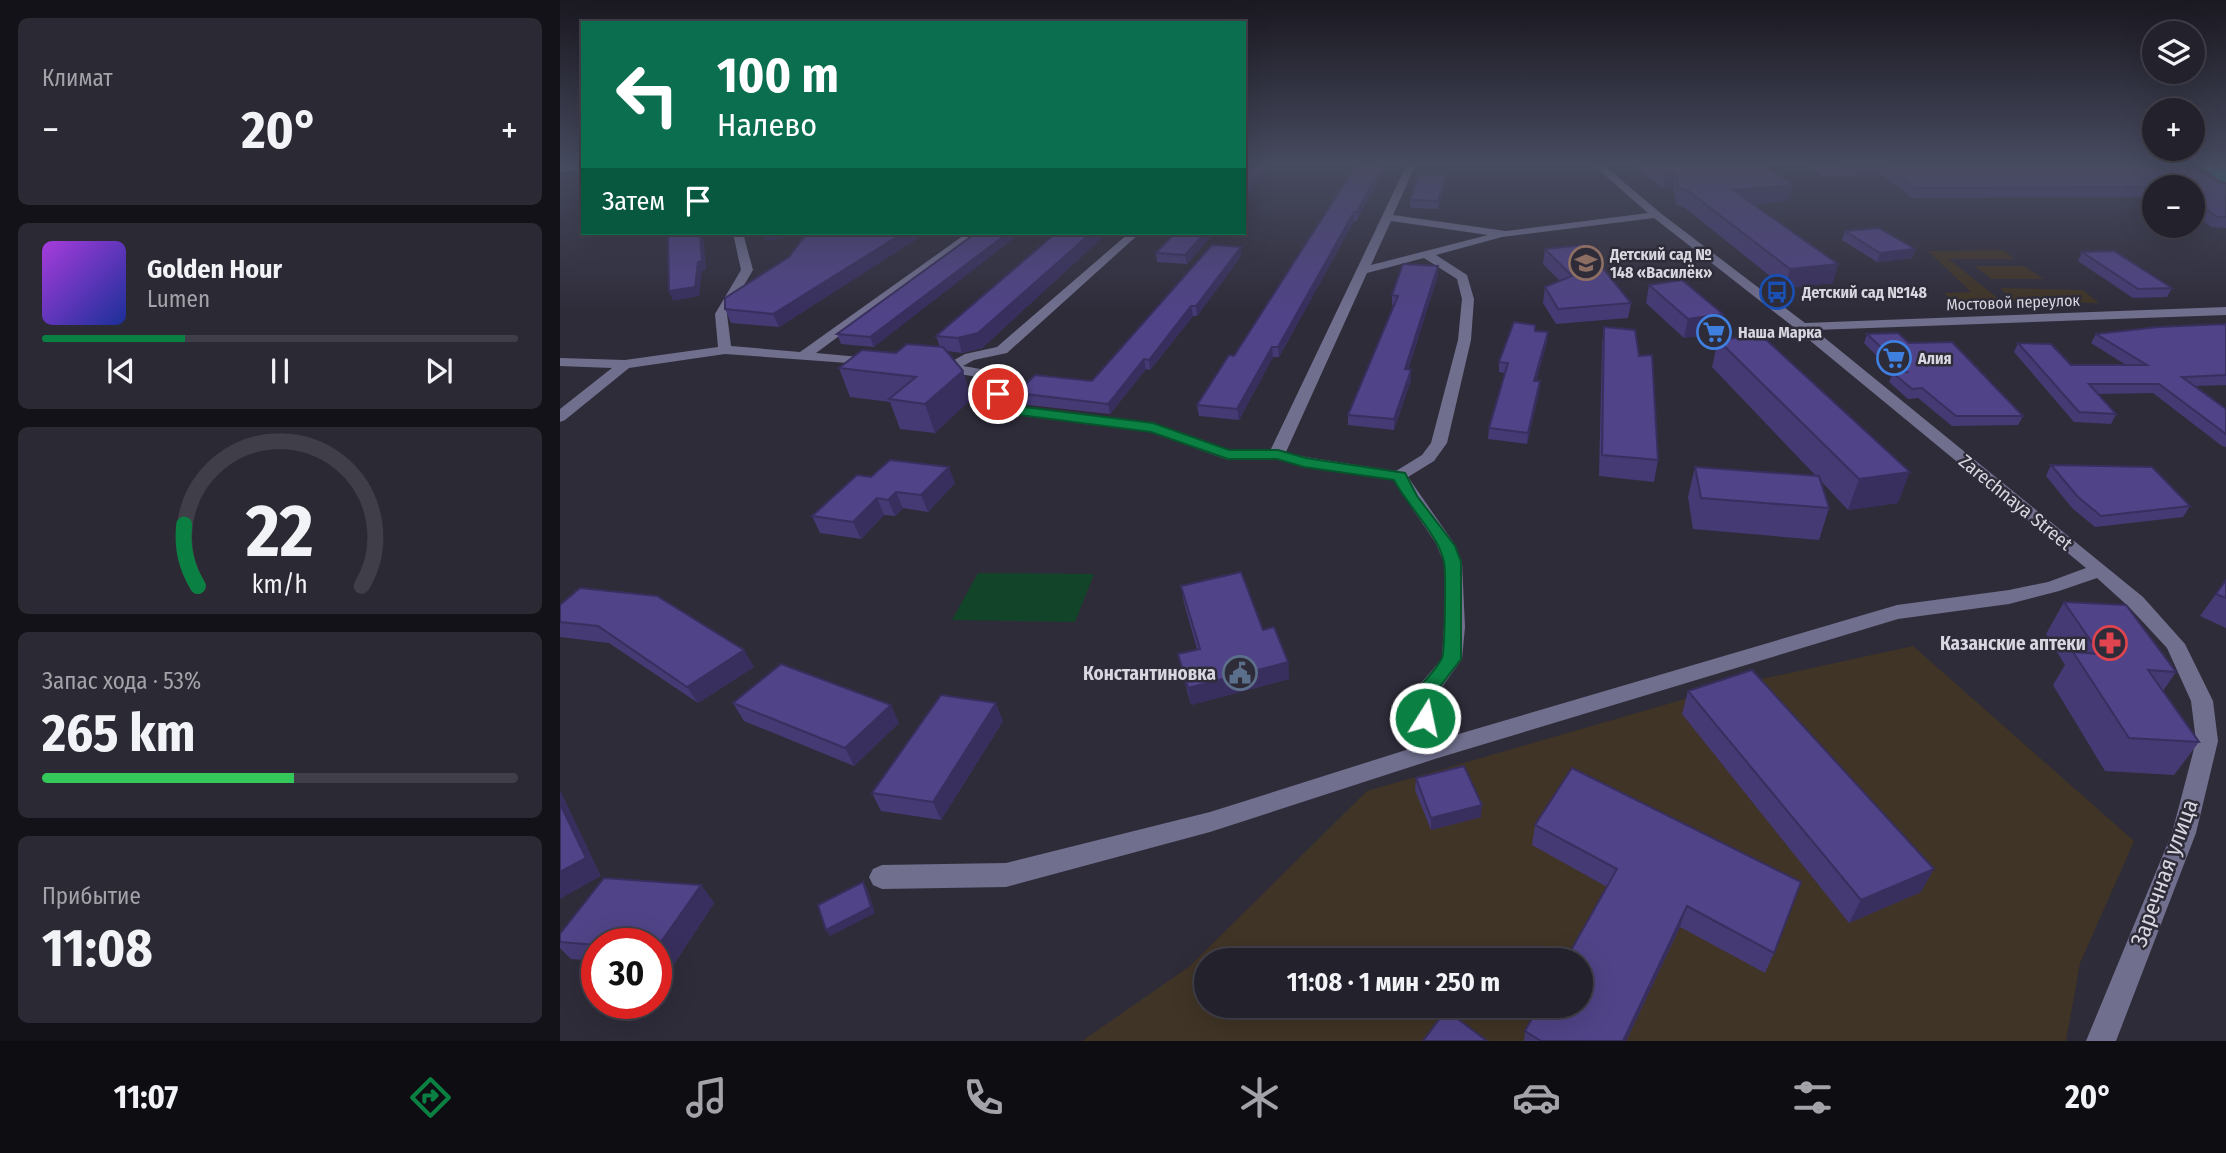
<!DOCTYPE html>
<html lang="ru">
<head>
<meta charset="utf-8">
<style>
	:root { --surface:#23212c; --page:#2b2934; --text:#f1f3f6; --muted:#a3a3a9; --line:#403e48; --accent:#0b8043 }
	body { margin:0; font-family:"Fira Sans Condensed",sans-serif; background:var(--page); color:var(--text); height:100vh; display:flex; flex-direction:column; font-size:26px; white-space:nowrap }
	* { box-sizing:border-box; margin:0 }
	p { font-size:23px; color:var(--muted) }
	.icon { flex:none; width:38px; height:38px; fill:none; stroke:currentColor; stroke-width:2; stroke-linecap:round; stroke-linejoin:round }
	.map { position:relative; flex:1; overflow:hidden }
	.side { display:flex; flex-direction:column; gap:18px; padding:18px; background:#131218; width:560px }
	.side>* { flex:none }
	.hud { position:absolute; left:21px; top:21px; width:665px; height:214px; border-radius:0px; box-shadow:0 7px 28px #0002,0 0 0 2px var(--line); background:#0b6e4f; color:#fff; overflow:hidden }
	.controls { position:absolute; left:1582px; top:21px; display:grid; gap:14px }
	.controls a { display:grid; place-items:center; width:63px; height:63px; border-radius:50%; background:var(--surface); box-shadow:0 7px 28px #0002,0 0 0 2px var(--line); font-size:35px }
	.speed { position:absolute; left:21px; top:928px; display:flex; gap:14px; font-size:35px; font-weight:700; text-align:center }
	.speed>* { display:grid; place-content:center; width:91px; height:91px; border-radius:50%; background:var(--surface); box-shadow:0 7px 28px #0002,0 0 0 2px var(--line); line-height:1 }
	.speed .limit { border:10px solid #d22; background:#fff; color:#111 }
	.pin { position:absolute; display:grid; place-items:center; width:60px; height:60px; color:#fff; margin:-30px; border:4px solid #fff; border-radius:50%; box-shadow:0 2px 7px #0007 }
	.me { position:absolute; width:77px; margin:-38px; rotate:10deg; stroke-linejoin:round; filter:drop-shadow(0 0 5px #0008) }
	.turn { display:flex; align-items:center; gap:24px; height:147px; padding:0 21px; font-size:32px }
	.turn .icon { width:91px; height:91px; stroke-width:2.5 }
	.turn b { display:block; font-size:49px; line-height:60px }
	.then { display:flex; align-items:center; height:66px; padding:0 21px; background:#0003; gap:14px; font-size:26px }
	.big { font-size:52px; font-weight:700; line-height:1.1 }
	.side .card { flex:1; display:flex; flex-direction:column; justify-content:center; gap:10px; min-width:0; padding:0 24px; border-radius:10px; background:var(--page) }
	.side .dial { align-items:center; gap:0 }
	.dial svg { height:182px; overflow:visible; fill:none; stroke:var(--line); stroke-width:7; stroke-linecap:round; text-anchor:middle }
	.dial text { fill:var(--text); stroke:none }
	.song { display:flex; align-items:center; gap:21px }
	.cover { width:84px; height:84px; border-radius:10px; background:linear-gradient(135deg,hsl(280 70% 55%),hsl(230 70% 35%)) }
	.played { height:7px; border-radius:4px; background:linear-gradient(90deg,var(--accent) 30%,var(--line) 30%) }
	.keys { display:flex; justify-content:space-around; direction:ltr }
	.heat { display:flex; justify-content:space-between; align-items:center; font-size:38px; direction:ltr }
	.charge { height:10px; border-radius:5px; background:linear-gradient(90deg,#34c759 53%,var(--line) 0) }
	.trip { position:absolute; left:634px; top:948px; width:399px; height:70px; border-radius:35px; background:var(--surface); box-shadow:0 7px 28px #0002,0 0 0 2px var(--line); font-weight:700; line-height:70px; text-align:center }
	.tab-bar { display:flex; height:112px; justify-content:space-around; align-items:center; background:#0e0d12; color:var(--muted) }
	.tab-bar .icon { width:49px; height:49px }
	.tab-bar .current { color:var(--accent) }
	.tab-bar b { font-size:32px; color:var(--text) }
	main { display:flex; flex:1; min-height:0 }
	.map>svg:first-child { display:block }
	.industrial { fill:#3f3425; fill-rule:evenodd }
	.green { fill:#124429 }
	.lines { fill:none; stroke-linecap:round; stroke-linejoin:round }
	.river { fill:#0c797a; fill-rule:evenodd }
	.minor { fill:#706f8e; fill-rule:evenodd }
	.wall { fill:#453a74 }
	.shaded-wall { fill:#382f5e }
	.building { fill:#504387; stroke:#382f5e; stroke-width:2 }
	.route { fill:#0b8043; stroke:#07532c; stroke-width:2 }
	.labels { text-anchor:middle; stroke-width:5; stroke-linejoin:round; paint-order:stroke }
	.far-poi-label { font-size:16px; font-weight:bold; fill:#d8d6df; stroke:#2f2c3a; text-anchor:start }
	.far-street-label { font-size:16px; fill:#d8d6df; stroke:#2f2c3a }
	.street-label { font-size:19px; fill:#d8d6df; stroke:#2f2c3a }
	.poi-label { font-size:19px; font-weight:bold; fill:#d8d6df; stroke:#2f2c3a; text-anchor:end }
	.near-street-label { font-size:23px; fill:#d8d6df; stroke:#2f2c3a }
</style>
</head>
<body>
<main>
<section class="side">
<div class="card"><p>Климат</p>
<div class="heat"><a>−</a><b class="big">20°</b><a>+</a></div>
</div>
<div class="card">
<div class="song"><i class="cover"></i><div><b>Golden Hour</b><p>Lumen</p></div></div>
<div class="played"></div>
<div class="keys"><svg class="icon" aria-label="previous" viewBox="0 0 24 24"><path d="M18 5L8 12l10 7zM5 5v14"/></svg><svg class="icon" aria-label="pause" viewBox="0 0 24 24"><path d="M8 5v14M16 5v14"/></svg><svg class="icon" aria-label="next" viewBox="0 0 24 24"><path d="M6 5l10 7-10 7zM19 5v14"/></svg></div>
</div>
<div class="card dial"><svg viewBox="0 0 100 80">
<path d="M14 69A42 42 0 1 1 86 69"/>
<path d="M14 69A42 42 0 0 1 8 42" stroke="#0b8043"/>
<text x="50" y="56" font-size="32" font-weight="700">22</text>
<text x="50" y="72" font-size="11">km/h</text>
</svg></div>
<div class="card"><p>Запас хода · 53%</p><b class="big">265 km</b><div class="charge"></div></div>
<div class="card"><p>Прибытие</p><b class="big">11:08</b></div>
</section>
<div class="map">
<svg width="1666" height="1041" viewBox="0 0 1666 1041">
	<rect width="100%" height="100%" fill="#2f2c3a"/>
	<g class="industrial">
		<path d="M1444 250 1454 259H1389L1441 301 1394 302 1384 293 1411 292 1368 251Z"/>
		<path d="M1414 266H1464L1484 279H1431Z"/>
		<path d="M1440 288 1523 290 1539 303 1454 302Z"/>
		<path d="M1353 646 1574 841 1520 963 1506 1041H522L630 966 807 791 1170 686ZM646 961H1020V1006H646Z"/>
	</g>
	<path class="green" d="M418 573 534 574 515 622 392 620Z"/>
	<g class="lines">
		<path class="river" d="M1638 164 1666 166V182L1658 180Z"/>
		<g class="minor">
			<path d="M23 164V169L0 172V166Z"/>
			<path d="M847 164H856L833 215 946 231 1088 213 1032 164H1042L1103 215 1245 323 1666 307V315L1255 330 1583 597 1625 644 1653 701 1658 741 1636 833 1556 1041H1526L1612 833 1636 741 1631 701 1607 648 1569 607 1537 578 1499 591 1449 604 1338 619 878 758 650 832 446 887 322 889 313 885 309 877 313 869 322 865 446 863 650 812 865 744 854 705 861 683 882 659 885 611 884 562 875 542 833 480 745 467 716 459 668 460 590 432 444 413 437 409 431 394 437 380 380 371 373 367 380 363 387 364 405 354 437 347 569 233H580L447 353 414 360 403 366 450 374 452 377 445 394 450 405 593 423 670 450 711 449ZM1094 218 1231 325 1526 568 1488 582 1449 590 1337 605 885 738 875 705 879 691 902 659 905 627 902 562 893 542 848 477 874 461 887 443 911 340 914 299 907 275 876 255 942 237ZM831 221 928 235 811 265ZM864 258 897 279 902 299 898 340 871 443 862 455 836 471 746 457 726 452 807 273Z"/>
			<path d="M173 233H183L193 270 167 314 171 346 240 352 407 233H419L256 353 310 358 317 362 315 365 165 354 69 368 5 420 0 422V409L52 368 0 366V358L65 360 158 347 155 314 181 270Z"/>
		</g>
	</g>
	<g class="wall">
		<path d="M797 164V221H794L719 357H713L679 420 639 416 637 405 674 356Z"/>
		<path d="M1071 164H1201L1229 201 1193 204 1273 283 1225 288 1125 208 1116 204 1113 189H1103Z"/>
		<path d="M1244 164H1625L1666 185V228L1651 227 1633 213V187H1594V197L1352 198 1319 173 1266 178Z"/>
		<path d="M886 184 878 209 850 208V200Z"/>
		<path d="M1285 231 1355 249 1352 258 1317 262 1282 240Z"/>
		<path d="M247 233H366L219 327 171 323 165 309 229 257Z"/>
		<path d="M416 233 314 347 281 344 277 334Z"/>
		<path d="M496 233H547L422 348 402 353 387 351 403 371 411 399 375 433 340 429 330 402 290 397 279 368 336 353 380 347 376 336Z"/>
		<path d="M654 233 627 264 597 262 596 253Z"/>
		<path d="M985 249 1071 303 1068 318 996 324 983 303 985 287 1000 281 983 264Z"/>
		<path d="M1522 252 1612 288 1607 297 1573 298 1518 261Z"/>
		<path d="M681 256 637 316H633L590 370 586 369 550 414 460 404 457 393 532 381Z"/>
		<path d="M878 275 848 370H851V380L834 430 788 425V415L834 305H832V295Z"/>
		<path d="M1089 285 1163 314 1158 333 1124 338 1086 303Z"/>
		<path d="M1666 324V385L1635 386 1666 409V447L1662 446 1593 393 1538 394 1556 414 1551 424 1514 422 1454 352 1458 343 1511 365H1566L1531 343 1536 334Z"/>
		<path d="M1044 327 1079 356 1098 460 1094 482 1039 476 1042 346Z"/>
		<path d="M975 331 987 342 976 381H980L979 392 967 444 928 439 929 428 945 373 939 372V362Z"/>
		<path d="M1307 334 1349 343 1463 416 1458 425 1392 426 1358 398 1348 399 1329 382 1333 373H1334L1304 343Z"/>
		<path d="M1158 340 1338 503 1288 510 1260 480 1269 508 1259 540 1133 529 1128 497 1135 467 1256 476 1152 367Z"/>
		<path d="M1491 465 1630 506 1623 517 1535 527 1512 508 1486 476Z"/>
		<path d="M311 477 395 483 368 512 343 508 335 516 324 515 301 539 260 533 252 516Z"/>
		<path d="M1666 580V628L1640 616Z"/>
		<path d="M621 586 703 630 728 662 729 679 631 705 622 672 618 654 637 649 624 603Z"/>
		<path d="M1504 602 1616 672 1603 691 1639 742 1614 775 1545 771 1493 685 1505 665 1486 634Z"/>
		<path d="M0 605 194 667 138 703 49 643 0 637Z"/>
		<path d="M1128 691 1361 892 1289 923 1122 714Z"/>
		<path d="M173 703 339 723 294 766 184 721Z"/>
		<path d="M443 721 381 820 321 811 312 793Z"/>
		<path d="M856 778 921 817 871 830 855 790Z"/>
		<path d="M975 825 1214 953 1205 973 1120 927 1066 1041H964L965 1031 1047 887 972 845Z"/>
		<path d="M141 885 154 903 112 967 96 966V943H37V961L11 959 0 948V934Z"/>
	</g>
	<g class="shaded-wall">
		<path d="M707 164H714L684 199V190Z"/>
		<path d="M822 164H827L797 221V212Z"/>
		<path d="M1311 164H1322L1319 173 1266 178 1269 168Z"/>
		<path d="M1115 172 1113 189H1103L1106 173Z"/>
		<path d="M886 176V184L878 209V201Z"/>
		<path d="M1234 185 1229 201 1169 207 1173 190Z"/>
		<path d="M794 212V221L719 357 718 347Z"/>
		<path d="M140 233 144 242 146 270 142 271 139 296 113 301 109 291Z"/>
		<path d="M203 233H234L235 235 207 241Z"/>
		<path d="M343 233H366L219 327 213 314Z"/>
		<path d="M448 233H461L314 347 310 337Z"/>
		<path d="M531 233H547L422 348 402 353 398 338Z"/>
		<path d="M645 233H654L627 264 625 255Z"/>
		<path d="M681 247V256L637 316 636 306Z"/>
		<path d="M1355 249 1352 258 1317 262 1320 253Z"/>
		<path d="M1278 264 1273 283 1225 288 1230 269Z"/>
		<path d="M878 266V275L845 380V369Z"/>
		<path d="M631 306 633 316 590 370 589 360Z"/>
		<path d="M1163 314 1158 333 1124 338 1128 319Z"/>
		<path d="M988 332 987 342 973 391 974 381Z"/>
		<path d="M712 347 713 357 679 420 677 409Z"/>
		<path d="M584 359 586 369 550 414 548 404Z"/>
		<path d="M851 370V380L834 430V419Z"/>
		<path d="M403 371 411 399 375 433 365 404Z"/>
		<path d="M980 381 979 392 967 444 968 433Z"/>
		<path d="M389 467 395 483 368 512 361 495Z"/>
		<path d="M1350 472 1338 503 1288 510 1299 479Z"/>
		<path d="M336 492 343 508 335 516 328 500Z"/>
		<path d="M317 498 324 515 301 539 293 522Z"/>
		<path d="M184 650 194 667 138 703 127 687Z"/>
		<path d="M728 662 729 679 631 705 628 688Z"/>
		<path d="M436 703 443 721 381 820 373 802Z"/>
		<path d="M331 705 339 723 294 766 285 748Z"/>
		<path d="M0 790 41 876 0 899Z"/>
		<path d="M922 805 921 817 871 830V818Z"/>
		<path d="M1374 869 1361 892 1289 923 1301 900Z"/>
		<path d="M303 882 307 888 315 913 270 936 266 930Z"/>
		<path d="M141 885 154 903 112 967 96 949Z"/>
		<path d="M1127 906 1120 927 1066 1041H1063Z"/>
	</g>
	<g class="building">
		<path d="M684 164H707L684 190Z"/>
		<path d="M797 164H822L797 212H794L718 347H712L677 409 637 405 669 355 674 356Z"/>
		<path d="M1094 164H1201L1234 185 1173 190 1278 264 1230 269 1128 191 1119 188 1115 172 1106 173Z"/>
		<path d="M1263 164H1311L1269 168Z"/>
		<path d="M1323 164H1625L1666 185V217H1657L1633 199V187L1355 188Z"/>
		<path d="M859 175 886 176 878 201 850 200Z"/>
		<path d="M1319 228 1355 249 1320 253 1285 231Z"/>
		<path d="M108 233H134V234L140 233 142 261 138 262 135 287 109 291Z"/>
		<path d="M247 233H343L213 314 165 309V298L229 257Z"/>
		<path d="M416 233H448L310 337 277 334Z"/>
		<path d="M496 233H531L418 333 398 338 376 336Z"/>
		<path d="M615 233H645L625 255 596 253Z"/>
		<path d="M652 245 681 247 636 306H631L589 360 584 359 548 404 457 393 475 375 532 381Z"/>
		<path d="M1024 245 1071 303 998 309 985 287 1012 276 985 249Z"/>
		<path d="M1554 251 1612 288 1578 289 1522 252Z"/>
		<path d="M843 264 878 266 845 369 851 370 834 419 788 415 838 296 832 295Z"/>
		<path d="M1122 280 1163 314 1128 319 1089 285Z"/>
		<path d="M954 322 975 325V331L988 332 974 381H980L968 433 929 428 948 363 939 362Z"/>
		<path d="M1666 324V375L1622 377 1666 409V434L1599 384H1529L1556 414 1519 412 1458 343 1491 344 1511 365H1587L1536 334 1598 327Z"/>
		<path d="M1044 327 1075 330 1079 356 1092 355 1098 460 1042 455Z"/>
		<path d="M1338 333 1349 343 1392 342 1463 416H1396L1362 388 1352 389 1333 373 1347 372 1307 334Z"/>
		<path d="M1201 335 1350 472 1299 479 1158 340Z"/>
		<path d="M347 344 383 347 403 371 365 404 329 399 356 377 279 368 302 350 336 353Z"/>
		<path d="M330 460 389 467 361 495 336 492 328 500 317 498 293 522 252 516 297 475 311 477Z"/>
		<path d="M1491 465 1592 467 1630 506 1541 516 1518 497Z"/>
		<path d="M1135 467 1259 476 1269 508 1141 498Z"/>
		<path d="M681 572 703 630 714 627 728 662 628 688 618 654 640 649 621 586Z"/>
		<path d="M1666 580V598L1656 594Z"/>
		<path d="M20 588 97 596 184 650 127 687 38 626 0 622V605Z"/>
		<path d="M1504 602 1566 605 1616 672 1588 670 1639 742 1569 738 1513 652 1540 654Z"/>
		<path d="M221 664 331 705 285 748 173 703Z"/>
		<path d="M1192 670 1374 869 1301 900 1128 691Z"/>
		<path d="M381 695 436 703 373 802 312 793Z"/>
		<path d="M904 766 922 805 871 818 856 778Z"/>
		<path d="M1012 768 1241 882 1214 953 1127 906 1063 1041H981L965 1031 979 1006H1020V961H1005L1057 869 975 825Z"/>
		<path d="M0 804 26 858 0 872Z"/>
		<path d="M44 878 141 885 96 949V943H37V945L0 942V934Z"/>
		<path d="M303 882 311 907 266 930 258 905Z"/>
		<path d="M886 1010 927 1041H863Z"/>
	</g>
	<linearGradient id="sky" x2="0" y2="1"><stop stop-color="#1a1820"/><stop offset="0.53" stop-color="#474b60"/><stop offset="1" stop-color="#474b60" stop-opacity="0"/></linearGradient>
	<rect width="1666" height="310" fill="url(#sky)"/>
	<path class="route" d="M438 390 442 391 449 405 593 423 669 450H718L746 458 845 473 857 496 895 546 901 562V659L876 692 873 705 875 718 872 724 865 726 858 724C841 692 871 681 882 658 885 651 886 572 884 562 879 536 847 505 834 480L744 467 717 459H668L591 432 444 413 439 412 431 394Z"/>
	<defs>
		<g id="school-ring" transform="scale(1.75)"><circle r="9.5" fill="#2f2c3a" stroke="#8d6e63" stroke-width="1.5"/><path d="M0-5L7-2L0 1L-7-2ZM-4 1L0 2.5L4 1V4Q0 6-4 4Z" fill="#8d6e63"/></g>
		<g id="bus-ring" transform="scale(1.75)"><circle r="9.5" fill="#2f2c3a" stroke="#1a4fb4" stroke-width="1.5"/><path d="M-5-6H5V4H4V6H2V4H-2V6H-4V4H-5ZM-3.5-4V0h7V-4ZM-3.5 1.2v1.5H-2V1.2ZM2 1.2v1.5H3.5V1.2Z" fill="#1a4fb4"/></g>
		<g id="supermarket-ring" transform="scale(1.75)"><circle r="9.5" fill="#2f2c3a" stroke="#3f7fe0" stroke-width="1.5"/><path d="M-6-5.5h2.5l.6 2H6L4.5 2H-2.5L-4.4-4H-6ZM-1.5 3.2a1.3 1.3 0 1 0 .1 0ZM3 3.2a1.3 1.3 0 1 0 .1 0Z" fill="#3f7fe0"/></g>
		<g id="pharmacy-ring" transform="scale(1.75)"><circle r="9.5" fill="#2f2c3a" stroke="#e0444e" stroke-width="1.5"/><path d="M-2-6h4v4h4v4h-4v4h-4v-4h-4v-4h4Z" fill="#e0444e"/></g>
		<g id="civic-ring" transform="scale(1.75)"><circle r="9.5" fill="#2f2c3a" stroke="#5c6f8a" stroke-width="1.5"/><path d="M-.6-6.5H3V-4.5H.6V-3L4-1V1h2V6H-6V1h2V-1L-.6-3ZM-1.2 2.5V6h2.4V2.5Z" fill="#5c6f8a"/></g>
	</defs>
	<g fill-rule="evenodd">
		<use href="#school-ring" x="1026" y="263"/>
		<use href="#bus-ring" x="1217" y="292"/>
		<use href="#supermarket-ring" x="1154" y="332"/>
		<use href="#supermarket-ring" x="1334" y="358"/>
		<use href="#pharmacy-ring" x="1550" y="643"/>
		<use href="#civic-ring" x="680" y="673"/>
	</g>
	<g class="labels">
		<g class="far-poi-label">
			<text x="1050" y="260">Детский сад №<tspan x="1050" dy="18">148 «Василёк»</tspan></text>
			<text x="1242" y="298">Детский сад №148</text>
			<text x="1178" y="338">Наша Марка</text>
			<text x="1358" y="364">Алия</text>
		</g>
		<g class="far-street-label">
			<text transform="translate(1453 302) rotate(-2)" y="6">Мостовой переулок</text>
		</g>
		<g class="street-label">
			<text transform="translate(1456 502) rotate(39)" y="7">Zarechnaya Street</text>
		</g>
		<g class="poi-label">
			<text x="1526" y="650">Казанские аптеки</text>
			<text x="656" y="680">Константиновка</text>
		</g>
		<g class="near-street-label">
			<text transform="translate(1604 873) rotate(-70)" y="8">Заречная улица</text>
		</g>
	</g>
</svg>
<div class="controls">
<a><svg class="icon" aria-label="layers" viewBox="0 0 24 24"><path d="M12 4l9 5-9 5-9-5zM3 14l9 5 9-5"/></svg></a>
<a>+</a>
<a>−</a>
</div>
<div class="speed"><div class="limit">30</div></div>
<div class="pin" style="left:438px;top:394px;background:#d93025"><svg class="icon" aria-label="arrive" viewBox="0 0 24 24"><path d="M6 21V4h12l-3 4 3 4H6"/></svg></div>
<svg class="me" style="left:865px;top:718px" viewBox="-20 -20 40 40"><circle r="17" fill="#0b8043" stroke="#fff" stroke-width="3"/><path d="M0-11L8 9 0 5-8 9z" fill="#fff"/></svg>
<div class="trip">11:08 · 1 мин · 250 m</div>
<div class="hud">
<div class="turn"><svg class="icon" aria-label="left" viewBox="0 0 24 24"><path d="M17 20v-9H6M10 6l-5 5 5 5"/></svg><div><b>100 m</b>Налево</div></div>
<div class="then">Затем<svg class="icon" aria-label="arrive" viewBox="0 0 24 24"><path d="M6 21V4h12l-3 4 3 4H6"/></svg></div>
</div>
</div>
</main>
<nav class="tab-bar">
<b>11:07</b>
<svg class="icon current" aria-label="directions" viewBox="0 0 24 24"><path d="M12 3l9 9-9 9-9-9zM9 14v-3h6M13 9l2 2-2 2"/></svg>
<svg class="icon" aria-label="music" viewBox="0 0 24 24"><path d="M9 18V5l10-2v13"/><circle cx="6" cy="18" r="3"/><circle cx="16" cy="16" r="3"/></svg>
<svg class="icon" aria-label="phone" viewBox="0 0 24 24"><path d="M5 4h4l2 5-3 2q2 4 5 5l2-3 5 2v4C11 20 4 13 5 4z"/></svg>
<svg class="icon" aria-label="climate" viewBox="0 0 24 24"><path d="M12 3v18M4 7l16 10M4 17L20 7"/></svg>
<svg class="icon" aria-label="car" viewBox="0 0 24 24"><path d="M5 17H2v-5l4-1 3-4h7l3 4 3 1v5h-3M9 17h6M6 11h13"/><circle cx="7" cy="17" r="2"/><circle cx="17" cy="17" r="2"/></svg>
<svg class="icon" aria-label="filters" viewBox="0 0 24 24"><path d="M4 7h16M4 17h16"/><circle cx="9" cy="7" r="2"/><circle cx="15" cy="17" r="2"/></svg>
<b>20°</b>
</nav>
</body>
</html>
